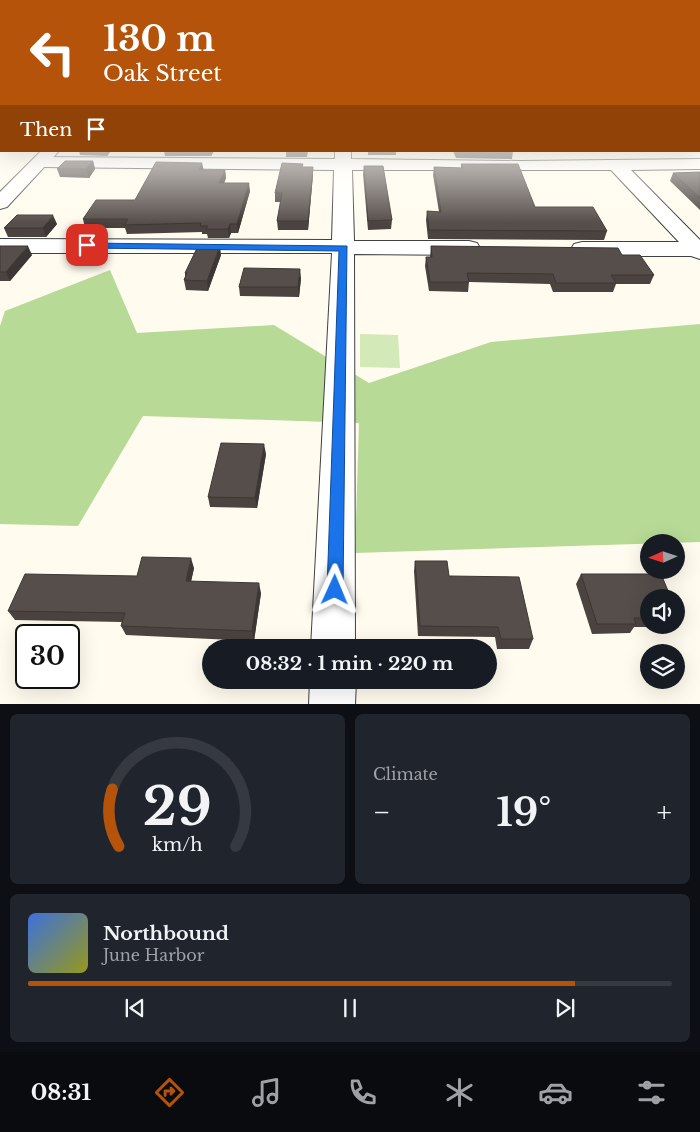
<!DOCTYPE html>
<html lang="en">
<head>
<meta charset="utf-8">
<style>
	:root { --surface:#171b24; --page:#20242c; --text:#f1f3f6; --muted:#9ea1a6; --line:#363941; --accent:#b45309 }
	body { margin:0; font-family:"Libre Baskerville",serif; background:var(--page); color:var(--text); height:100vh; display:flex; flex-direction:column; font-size:19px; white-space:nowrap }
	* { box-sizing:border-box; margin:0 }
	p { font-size:16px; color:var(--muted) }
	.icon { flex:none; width:28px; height:28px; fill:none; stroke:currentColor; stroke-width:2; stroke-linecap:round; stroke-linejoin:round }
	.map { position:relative; height:704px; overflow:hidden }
	.drawer { display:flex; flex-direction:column; gap:10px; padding:10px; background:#0d0f14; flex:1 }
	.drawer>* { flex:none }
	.guide { position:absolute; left:0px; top:0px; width:700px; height:152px; box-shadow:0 5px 20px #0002; background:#b45309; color:#fff; overflow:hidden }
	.needle { width:32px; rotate:267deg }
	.tools { position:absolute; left:640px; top:534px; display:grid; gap:10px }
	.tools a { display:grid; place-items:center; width:45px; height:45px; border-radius:50%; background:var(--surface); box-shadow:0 5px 20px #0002; font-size:25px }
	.speed { position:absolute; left:15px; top:624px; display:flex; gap:10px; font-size:25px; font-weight:700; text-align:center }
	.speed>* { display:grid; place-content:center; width:65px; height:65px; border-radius:50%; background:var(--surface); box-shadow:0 5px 20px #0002; line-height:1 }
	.speed .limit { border:2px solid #111; border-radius:8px; background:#fff; color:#111 }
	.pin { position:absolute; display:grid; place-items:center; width:42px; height:42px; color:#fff; margin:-21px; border-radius:10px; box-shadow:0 2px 8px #0006 }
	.me { position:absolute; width:55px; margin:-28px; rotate:1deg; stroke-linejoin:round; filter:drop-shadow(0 0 4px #0008) }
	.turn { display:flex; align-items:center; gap:18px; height:105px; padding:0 20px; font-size:22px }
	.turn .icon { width:65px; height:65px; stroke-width:2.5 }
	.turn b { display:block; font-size:35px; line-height:42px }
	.then { display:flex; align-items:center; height:48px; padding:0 20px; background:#0003; gap:10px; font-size:19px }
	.big { font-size:38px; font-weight:700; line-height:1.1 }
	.drawer .widget { flex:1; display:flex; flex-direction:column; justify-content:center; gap:8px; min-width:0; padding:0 18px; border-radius:8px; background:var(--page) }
	.drawer .dial { align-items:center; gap:0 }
	.dial svg { height:130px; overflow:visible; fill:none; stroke:var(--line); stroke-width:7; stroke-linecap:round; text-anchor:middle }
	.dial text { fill:var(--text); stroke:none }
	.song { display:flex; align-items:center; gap:15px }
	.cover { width:60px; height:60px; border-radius:8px; background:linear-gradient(135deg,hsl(220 70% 55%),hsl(60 70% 35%)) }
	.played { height:5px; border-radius:2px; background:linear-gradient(90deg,var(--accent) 85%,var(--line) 85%) }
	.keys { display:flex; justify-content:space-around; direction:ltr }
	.heat { display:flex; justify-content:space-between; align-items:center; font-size:28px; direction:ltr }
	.drawer .tiles { flex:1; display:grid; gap:10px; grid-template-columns:1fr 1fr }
	.widget:last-child { grid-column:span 2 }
	.trip { position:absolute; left:202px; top:639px; width:295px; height:50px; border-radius:25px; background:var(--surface); box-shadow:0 5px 20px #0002; font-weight:700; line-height:50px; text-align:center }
	.tab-bar { display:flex; height:80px; justify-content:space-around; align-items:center; background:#090b0e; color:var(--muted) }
	.tab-bar .icon { width:35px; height:35px }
	.tab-bar .current { color:var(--accent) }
	.tab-bar b { font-size:22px; color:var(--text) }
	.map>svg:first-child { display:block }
	.green { fill:#d3e9b7 }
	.forest { fill:#b7da97 }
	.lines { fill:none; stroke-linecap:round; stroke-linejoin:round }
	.minor-casing { stroke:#404040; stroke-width:2 }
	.tertiary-casing { stroke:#404040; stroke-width:2 }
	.minor { fill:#fff; fill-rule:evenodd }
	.tertiary { fill:#fff; fill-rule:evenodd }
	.wall { fill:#4a4340 }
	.shaded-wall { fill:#3c3734 }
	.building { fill:#564e4a; stroke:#3c3734 }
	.route { fill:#1a73e8; stroke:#114b97 }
</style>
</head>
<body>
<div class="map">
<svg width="700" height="705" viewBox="0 0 700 705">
	<rect width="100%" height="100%" fill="#fffbee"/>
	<path class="green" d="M360 334 398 335 400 368 360 367Z"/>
	<path class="forest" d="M110 270 137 333 274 325 369 383 491 342 700 324V542L355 553 359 423 143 416 78 526 0 524V326L5 311Z"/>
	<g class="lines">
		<g class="minor-casing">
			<g id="minor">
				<path d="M335 151H351V159L520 161 700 159V169L631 170 700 240V259L691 256H582L574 254 571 249 574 244 582 242H679L611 170H352L354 241H469L477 243 480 248 477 253 469 255 354 254 355 648H311L332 253H0V239L332 240 334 170 41 167 35 166 32 162 35 158 41 157 335 159Z"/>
				<path d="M310 680H356L355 705H309Z"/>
			</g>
		</g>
		<g class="tertiary-casing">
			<path id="tertiary" d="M41 151H59L7 207 0 209V192Z"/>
		</g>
		<use href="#minor" class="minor"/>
		<use href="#tertiary" class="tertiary"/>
	</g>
	<g class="wall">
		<path d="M79 151H111L107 156 80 155Z"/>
		<path d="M164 151H214L211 156H165Z"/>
		<path d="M286 151H308L307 157H286Z"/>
		<rect x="368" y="151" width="28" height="4"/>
		<path d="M453 151H513L512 159 456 158Z"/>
		<path d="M93 161 95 169 89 178 60 177 57 169Z"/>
		<path d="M461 164 535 207 607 231 604 240 428 239 426 220 427 211 439 212 433 175 434 167 461 168Z"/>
		<path d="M364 166 392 220 391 229 368 230 363 174Z"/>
		<path d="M303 167 313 175 308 230H278L277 221 281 202H275V193Z"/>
		<path d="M204 170H225L226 178 224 183 250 191 238 233H231L229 238H208L207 234H202V232L127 234 125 228H85L83 219 135 200Z"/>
		<path d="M700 172V210L670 181 673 173Z"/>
		<path d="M57 224 46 237H8L4 228Z"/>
		<path d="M0 246 32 255 10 281H0Z"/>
		<path d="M431 246 622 255 654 275 650 284H616L613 292H553L550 284 469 282 468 292 429 291 425 266 426 257H430Z"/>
		<path d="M221 255 208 291 186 290 184 280 185 277V273Z"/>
		<path d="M301 278 299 297 240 296 239 287Z"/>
		<path d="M266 454 257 508 210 507 208 497Z"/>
		<path d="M415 561 449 576 533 639 529 649H497L495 637 418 636 414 571Z"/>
		<path d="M194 568 191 581 261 593 254 641 126 635 121 626 122 622 15 620 8 611 137 576Z"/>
		<path d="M581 574 649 598V625H674L673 627H634L630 633 592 634 576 584Z"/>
	</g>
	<g class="shaded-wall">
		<path d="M106 151H111L107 156Z"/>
		<path d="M210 151H214L211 156Z"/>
		<path d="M93 161 95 169 89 178 86 169Z"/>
		<path d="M202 163 204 171 199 170Z"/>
		<path d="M313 167V175L308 230V221Z"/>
		<path d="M225 170 226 178 221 191 219 183Z"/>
		<path d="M249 183 250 191 238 233 237 224Z"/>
		<path d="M53 215 57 224 46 237 43 228Z"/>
		<path d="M230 224 231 233 229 238 228 229Z"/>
		<path d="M28 246 32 255 10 281 6 272Z"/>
		<path d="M220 246 221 255 208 291 207 281Z"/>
		<path d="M300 269 301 278 299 297 298 287Z"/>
		<path d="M264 444 266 454 257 508 255 498Z"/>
		<path d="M191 558 194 568 189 591 186 581Z"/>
		<path d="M259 583 261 593 254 641 252 631Z"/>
	</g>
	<g class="building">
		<path d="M65 161H93L86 169H57Z"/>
		<path d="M156 162 202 163 199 170H225L219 183H249L237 224H230L228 229H206L208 226H200L201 223 124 225 128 219H83L96 200H135Z"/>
		<path d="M282 163 303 164 302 167H313L308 221H277L282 193H275Z"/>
		<path d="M461 164H518L535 207H593L607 231 429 230 427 211 441 212 434 167 463 168Z"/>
		<path d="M364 166H383L392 220 368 221Z"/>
		<path d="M700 172V198L673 173Z"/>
		<path d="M17 215H53L43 228H4Z"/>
		<path d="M0 246H28L6 272H0Z"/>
		<path d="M198 246H220L207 281 184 280 187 273H185Z"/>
		<path d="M431 246 618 248 622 255H640L654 275H611L616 283H556L553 274 467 273 469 282H430L426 257H432Z"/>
		<path d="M244 268 300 269 298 287H239Z"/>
		<path d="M221 443 264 444 255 498 208 497Z"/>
		<path d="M142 557 191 558 186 581 259 583 252 631 121 626 125 613 8 611 25 574 137 576Z"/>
		<path d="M415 561H447L449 576 519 577 533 639H501L498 627 420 626Z"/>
		<path d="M581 574H661L671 598H649V618H634L636 624H597Z"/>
		<path d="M676 609 680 617H676Z"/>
	</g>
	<linearGradient id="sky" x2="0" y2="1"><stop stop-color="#92c5ee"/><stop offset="0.56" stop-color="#fffdf7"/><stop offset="1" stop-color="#fffdf7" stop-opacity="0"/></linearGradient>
	<rect width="700" height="223" fill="url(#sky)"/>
	<path class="route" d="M84 243 347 246 343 590 341 595 335 598 329 595 327 590 339 251 87 248 83 245Z"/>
</svg>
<div class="tools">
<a><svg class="needle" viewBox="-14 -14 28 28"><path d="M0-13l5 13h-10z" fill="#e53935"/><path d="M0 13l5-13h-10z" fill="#9ea1a6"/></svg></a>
<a><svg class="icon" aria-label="sound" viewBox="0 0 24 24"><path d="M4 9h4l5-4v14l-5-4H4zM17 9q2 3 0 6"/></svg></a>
<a><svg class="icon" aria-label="layers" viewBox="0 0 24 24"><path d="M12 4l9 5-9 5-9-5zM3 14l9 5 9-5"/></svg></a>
</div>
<div class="speed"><div class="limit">30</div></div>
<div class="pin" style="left:87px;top:245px;background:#d93025"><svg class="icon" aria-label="arrive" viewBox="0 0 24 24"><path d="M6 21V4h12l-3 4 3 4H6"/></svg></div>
<svg class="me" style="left:335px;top:590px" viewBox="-20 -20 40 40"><path d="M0-17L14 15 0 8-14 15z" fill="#1a73e8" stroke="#fff" stroke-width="4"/></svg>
<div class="trip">08:32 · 1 min · 220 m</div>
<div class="guide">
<div class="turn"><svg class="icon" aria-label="left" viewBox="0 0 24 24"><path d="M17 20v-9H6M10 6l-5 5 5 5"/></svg><div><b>130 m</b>Oak Street</div></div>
<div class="then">Then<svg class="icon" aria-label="arrive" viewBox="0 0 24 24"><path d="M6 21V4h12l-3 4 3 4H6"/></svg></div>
</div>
</div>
<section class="drawer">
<div class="tiles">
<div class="widget dial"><svg viewBox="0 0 100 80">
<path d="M14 69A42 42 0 1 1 86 69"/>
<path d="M14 69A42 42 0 0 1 10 34" stroke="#b45309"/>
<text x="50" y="56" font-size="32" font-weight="700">29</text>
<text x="50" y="72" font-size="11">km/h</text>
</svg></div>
<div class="widget"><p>Climate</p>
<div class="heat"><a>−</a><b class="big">19°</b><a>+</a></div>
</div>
<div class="widget">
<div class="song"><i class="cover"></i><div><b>Northbound</b><p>June Harbor</p></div></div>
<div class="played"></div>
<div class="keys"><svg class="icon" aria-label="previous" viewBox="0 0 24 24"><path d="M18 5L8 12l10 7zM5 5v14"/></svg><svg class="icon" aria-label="pause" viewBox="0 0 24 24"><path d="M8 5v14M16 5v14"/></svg><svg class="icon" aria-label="next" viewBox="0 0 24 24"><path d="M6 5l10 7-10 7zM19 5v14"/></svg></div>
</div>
</div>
</section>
<nav class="tab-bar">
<b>08:31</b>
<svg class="icon current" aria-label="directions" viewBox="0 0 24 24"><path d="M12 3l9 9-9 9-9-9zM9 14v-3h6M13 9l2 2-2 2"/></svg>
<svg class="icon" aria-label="music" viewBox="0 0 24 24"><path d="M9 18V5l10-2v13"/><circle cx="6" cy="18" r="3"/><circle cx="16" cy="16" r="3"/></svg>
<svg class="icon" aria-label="phone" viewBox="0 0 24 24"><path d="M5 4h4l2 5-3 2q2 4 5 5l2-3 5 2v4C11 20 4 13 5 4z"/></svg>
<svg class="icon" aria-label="climate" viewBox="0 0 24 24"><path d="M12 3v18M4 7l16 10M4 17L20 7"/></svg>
<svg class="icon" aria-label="car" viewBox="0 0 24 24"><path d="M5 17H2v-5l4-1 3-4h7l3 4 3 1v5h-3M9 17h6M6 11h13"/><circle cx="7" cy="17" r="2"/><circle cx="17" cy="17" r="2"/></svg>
<svg class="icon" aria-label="filters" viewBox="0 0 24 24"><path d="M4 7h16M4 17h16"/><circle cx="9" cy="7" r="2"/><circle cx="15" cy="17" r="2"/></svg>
</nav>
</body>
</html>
